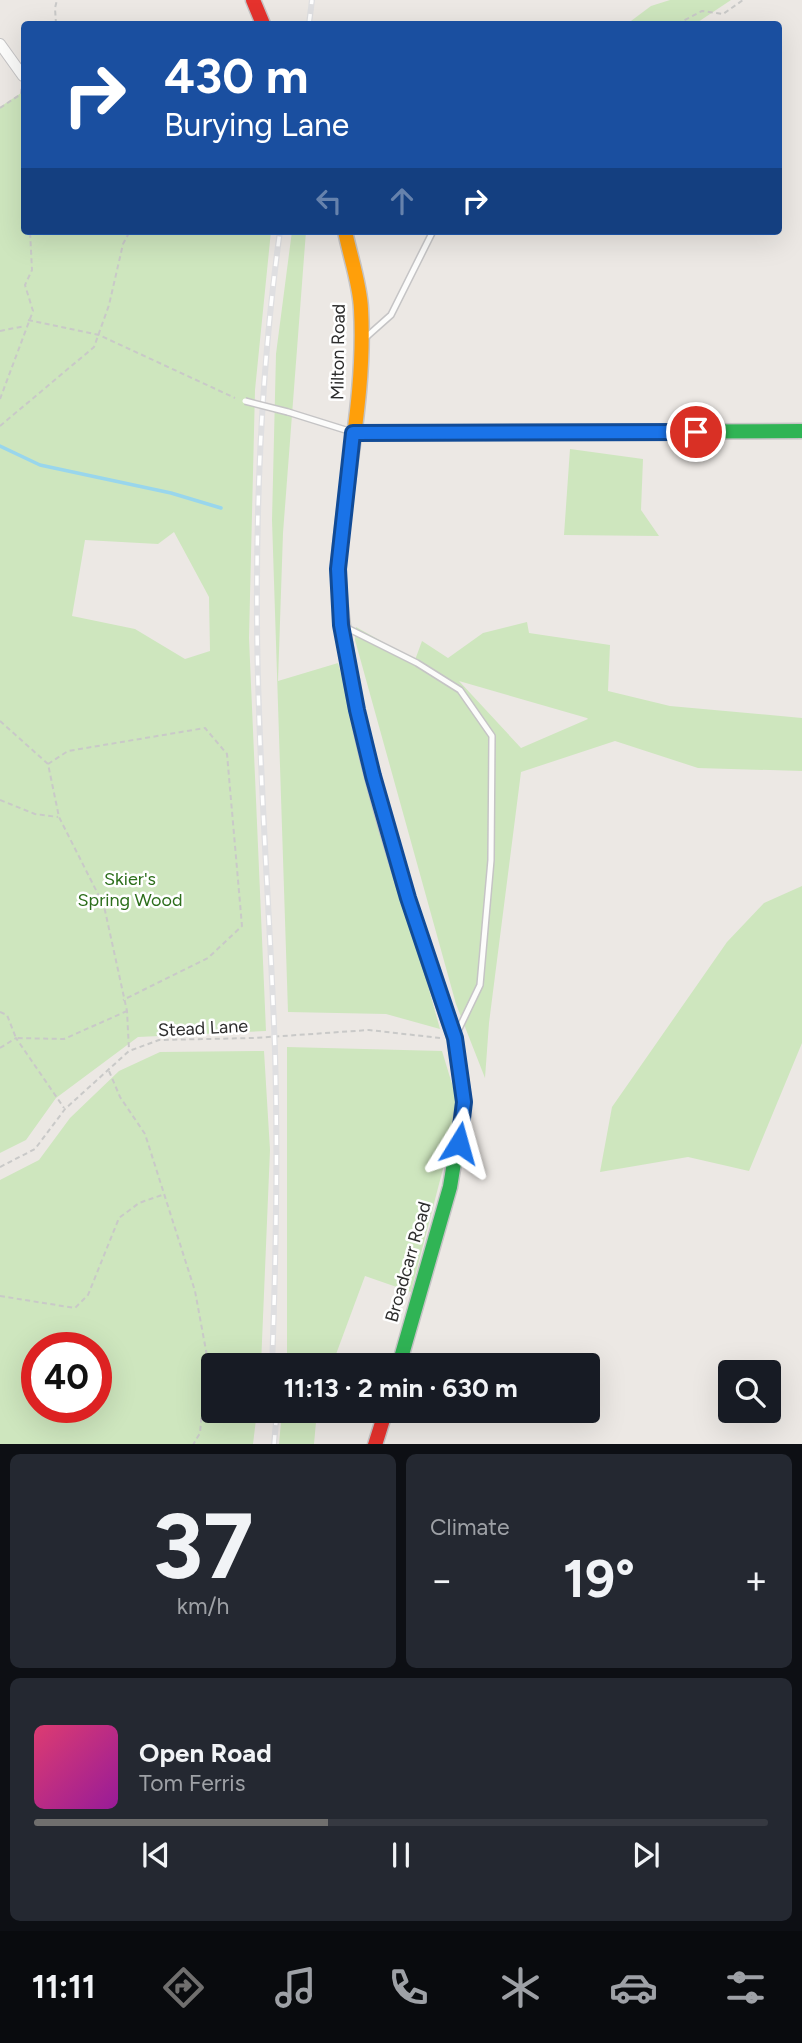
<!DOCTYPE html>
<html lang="en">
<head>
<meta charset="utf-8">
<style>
	:root { --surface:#171b24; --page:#242831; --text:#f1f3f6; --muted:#9ea1a6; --line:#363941; --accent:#706f6e }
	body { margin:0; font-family:Figtree,sans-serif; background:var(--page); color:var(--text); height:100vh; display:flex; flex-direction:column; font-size:26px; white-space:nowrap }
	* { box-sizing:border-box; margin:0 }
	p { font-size:23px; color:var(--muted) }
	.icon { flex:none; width:38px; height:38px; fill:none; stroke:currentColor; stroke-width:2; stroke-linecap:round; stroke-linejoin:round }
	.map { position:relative; height:1444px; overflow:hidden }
	.side { display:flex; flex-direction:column; gap:10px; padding:10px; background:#0d0f14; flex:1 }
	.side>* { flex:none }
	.top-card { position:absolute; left:21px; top:21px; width:761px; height:214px; border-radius:7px; box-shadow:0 7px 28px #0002; background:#1a4fa0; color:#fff; overflow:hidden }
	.controls { position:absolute; left:718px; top:1360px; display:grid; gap:14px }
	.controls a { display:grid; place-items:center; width:63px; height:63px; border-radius:7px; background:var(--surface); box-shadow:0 7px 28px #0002; font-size:35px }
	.speed { position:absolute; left:21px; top:1332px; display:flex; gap:14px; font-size:35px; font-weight:700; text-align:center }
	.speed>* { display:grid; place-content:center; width:91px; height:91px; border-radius:50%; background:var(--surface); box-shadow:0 7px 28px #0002; line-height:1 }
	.speed .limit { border:10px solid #d22; background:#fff; color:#111 }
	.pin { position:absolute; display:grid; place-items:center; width:60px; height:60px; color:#fff; margin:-30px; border:4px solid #fff; border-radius:50%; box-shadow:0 2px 7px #0007 }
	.me { position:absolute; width:77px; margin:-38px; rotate:8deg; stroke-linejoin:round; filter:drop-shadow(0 0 5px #0008) }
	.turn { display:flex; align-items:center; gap:24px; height:147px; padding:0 28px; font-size:32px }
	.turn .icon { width:91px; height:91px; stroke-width:2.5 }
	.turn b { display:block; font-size:49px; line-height:60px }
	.lanes { display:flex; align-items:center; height:66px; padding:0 28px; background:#0003; justify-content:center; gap:35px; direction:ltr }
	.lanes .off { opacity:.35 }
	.big { font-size:52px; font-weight:700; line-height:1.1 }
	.side .card { flex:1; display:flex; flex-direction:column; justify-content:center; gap:10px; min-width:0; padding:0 24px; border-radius:10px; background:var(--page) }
	.side .dial { align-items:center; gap:0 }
	.dial b { font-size:91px; line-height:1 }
	.song { display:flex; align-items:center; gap:21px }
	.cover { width:84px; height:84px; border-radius:10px; background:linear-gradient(135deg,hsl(340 70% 55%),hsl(300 70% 35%)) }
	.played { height:7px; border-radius:4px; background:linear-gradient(90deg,var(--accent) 40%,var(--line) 40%) }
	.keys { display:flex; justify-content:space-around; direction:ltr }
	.heat { display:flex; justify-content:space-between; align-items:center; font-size:38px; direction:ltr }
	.side .tiles { flex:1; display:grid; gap:10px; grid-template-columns:1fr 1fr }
	.card:last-child { grid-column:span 2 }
	.trip { position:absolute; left:201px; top:1353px; width:399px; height:70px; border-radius:7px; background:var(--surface); box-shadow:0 7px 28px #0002; font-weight:700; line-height:70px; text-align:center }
	.menu { display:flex; height:112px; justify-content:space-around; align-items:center; background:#090b0e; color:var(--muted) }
	.menu .icon { width:49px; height:49px }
	.menu .active { color:var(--accent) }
	.menu b { font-size:32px; color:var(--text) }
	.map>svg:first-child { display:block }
	.green { fill:#cee6be; fill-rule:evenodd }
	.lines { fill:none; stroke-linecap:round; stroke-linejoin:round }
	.stream { stroke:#99d6ec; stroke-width:3.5 }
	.lane-casing { stroke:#c5c4c5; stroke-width:8 }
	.street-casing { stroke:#c5c4c5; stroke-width:12 }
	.fast-casing { stroke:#c5c4c5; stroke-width:17 }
	.slow-casing { stroke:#c5c4c5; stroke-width:17 }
	.jam-casing { stroke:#c5c4c5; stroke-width:17 }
	.path { stroke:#c9c9c8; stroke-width:2; stroke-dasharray:5 3.5; stroke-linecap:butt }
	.lane { stroke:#fcfcfb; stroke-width:5 }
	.street { stroke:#fcfcfb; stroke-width:10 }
	.fast { stroke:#30b455; stroke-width:14 }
	.slow { stroke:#ff9f0a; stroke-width:14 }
	.jam { stroke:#e5322d; stroke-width:14 }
	.rail-casing { stroke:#dfdfe1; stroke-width:6 }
	.rail { stroke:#fff; stroke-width:3.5; stroke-dasharray:10; stroke-linecap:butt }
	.lane-bridge-casing { stroke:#c5c4c5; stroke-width:8; stroke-linecap:butt }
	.lane-bridge { stroke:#fcfcfb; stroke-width:5 }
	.route-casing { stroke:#114b97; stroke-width:18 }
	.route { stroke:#1a73e8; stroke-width:12 }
	.labels { text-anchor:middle; stroke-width:5; stroke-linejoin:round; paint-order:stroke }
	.street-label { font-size:18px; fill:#2e2e2e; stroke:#fff }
	.park-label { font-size:18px; fill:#2c6e1b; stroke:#fff }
</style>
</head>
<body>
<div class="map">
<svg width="802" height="1445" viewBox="0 0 802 1445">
	<rect width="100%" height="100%" fill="#ece8e4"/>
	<g class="green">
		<path d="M670 0H731L695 24H627L651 6Z"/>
		<path d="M24 91V231H271L255 390 249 638 266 1031 138 1037 56 1098 26 1140 0 1153V107ZM174 532 209 597 210 651 185 659 135 629 72 616 85 540 158 544Z"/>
		<path d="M292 231H306L283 533 278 681 338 663 440 1029 386 1014 288 1012 272 520 276 354Z"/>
		<path d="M570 449 643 459 641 510 659 536 564 535Z"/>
		<path d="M527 622 529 633 610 645 608 691 670 706 802 718V771L698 768 615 741 521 772 489 1023 485 1078 456 1004 355 640 356 627 415 660 422 641 448 658 483 633ZM459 681 587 718 588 719 521 748Z"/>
		<path d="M802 886V1043L749 1171 688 1157 600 1172 612 1107 727 942 764 903Z"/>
		<path d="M287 1047 442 1051 459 1107 411 1292 365 1276 332 1365H287Z"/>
		<path d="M264 1051 270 1150 261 1365H214V1410L257 1411 253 1444H0V1180L39 1160 70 1118 119 1071 160 1052ZM37 1348H96V1407H37Z"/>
		<path d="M282 1411H317L314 1444H279Z"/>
	</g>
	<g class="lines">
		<path class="stream" d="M0 446 40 465 171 493 221 508"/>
		<g class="lane-casing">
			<g id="lane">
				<path d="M364 339 391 315 433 231"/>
				<path d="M288 412 352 432"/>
				<path d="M343 626 417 663 460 690 492 736 491 860 480 985 456 1035"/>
			</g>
		</g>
		<g class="street-casing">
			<path id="street" d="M0 44 23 76"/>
		</g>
		<g class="fast-casing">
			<g id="fast">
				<path d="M353 433 802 431"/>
				<path d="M399 1365 450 1187 464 1102 455 1038 449 1021"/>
			</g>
		</g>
		<g class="slow-casing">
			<path id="slow" d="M338 570C344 483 366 396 361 309 360 284 350 256 345 231"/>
		</g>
		<g class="jam-casing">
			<g id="jam">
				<path d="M253 0 263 24"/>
				<path d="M338 570C346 725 400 875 449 1021"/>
				<path d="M375 1445 386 1410"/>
			</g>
		</g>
		<g class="path">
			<path d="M56 24 55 8 57 0"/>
			<path d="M677 24 702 11 723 14 743 0"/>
			<path d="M0 108 21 94 22 85"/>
			<path d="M28 320 99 335 235 398"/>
			<path d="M0 331 25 326"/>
			<path d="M0 399 33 311 25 285 32 270 30 231"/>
			<path d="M0 426 94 347 109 305 123 244 130 231"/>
			<path d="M0 721 48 764 59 817 104 906 127 1011 129 1050"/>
			<path d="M48 764 68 751 205 728 227 754 242 926 208 958 123 1000"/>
			<path d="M0 800 35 814 58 817"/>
			<path d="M0 1012 7 1015 16 1038 64 1039 127 1011"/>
			<path d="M0 1048 16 1038 64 1108"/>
			<path d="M109 1071 120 1097 145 1134 195 1291 207 1356 200 1433 193 1445"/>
			<path d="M0 1167 35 1149 65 1109 129 1051 159 1040 254 1038 369 1030 440 1038"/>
			<path d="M0 1296 75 1308 88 1295 119 1218 139 1203 162 1195"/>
		</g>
		<use href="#lane" class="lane"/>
		<use href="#street" class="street"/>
		<use href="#fast" class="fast"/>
		<use href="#slow" class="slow"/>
		<use href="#jam" class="jam"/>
		<g class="rail-casing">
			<g id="rail">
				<path d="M309 24 312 0"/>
				<path d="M272 1365C276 1260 278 1156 275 1051 270 909 258 766 257 624 256 492 262 361 280 231"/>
				<path d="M274 1445 277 1410"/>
			</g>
		</g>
		<use href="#rail" class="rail"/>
		<g class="lane-bridge-casing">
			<path id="lane-bridge" d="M245 401 288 412"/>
		</g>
		<use href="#lane-bridge" class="lane-bridge"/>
	</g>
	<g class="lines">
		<g class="route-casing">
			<path id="route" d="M459 1143 464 1102 455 1038 408 898 373 776 357 710 341 625 338 569 353 433 696 432"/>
		</g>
		<use href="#route" class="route"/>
	</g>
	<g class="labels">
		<g class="street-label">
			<text transform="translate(338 352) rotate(-89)" y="6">Milton Road</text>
			<text transform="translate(203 1028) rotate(-3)" y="6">Stead Lane</text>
			<text transform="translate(408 1262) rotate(-74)" y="6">Broadcarr Road</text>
		</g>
		<g class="park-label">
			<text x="130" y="885">Skier's<tspan x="130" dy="21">Spring Wood</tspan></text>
		</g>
	</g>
</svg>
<div class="controls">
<a><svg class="icon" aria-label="search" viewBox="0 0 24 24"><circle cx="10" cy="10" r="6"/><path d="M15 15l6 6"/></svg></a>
</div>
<div class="speed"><div class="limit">40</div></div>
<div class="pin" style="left:696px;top:432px;background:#d93025"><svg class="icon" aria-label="arrive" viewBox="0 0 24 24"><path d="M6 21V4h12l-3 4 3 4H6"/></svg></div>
<svg class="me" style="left:459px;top:1143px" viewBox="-20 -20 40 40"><path d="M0-17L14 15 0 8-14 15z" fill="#1a73e8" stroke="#fff" stroke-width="4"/></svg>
<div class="trip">11:13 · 2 min · 630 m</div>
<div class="top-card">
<div class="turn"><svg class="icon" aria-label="right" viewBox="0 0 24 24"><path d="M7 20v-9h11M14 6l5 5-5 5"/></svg><div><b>430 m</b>Burying Lane</div></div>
<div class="lanes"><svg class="icon off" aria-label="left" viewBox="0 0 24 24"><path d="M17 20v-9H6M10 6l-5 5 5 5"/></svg><svg class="icon off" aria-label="ahead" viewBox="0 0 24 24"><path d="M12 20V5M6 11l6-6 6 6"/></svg><svg class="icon" aria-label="right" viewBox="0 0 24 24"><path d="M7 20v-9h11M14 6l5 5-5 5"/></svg></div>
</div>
</div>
<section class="side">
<div class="tiles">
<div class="card dial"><b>37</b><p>km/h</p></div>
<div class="card"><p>Climate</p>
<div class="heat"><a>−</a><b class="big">19°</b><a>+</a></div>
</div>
<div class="card">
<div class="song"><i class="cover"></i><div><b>Open Road</b><p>Tom Ferris</p></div></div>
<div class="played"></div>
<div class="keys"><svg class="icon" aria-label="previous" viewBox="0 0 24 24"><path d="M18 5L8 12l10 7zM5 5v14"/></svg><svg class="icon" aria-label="pause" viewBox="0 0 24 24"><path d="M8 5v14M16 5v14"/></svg><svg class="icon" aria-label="next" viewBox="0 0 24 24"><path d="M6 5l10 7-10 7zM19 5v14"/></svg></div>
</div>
</div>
</section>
<nav class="menu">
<b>11:11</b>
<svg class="icon active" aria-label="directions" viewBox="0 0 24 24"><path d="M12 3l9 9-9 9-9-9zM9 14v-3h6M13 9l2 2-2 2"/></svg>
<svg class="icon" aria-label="music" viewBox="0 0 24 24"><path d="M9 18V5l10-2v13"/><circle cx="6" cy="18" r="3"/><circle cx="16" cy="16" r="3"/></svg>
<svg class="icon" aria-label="phone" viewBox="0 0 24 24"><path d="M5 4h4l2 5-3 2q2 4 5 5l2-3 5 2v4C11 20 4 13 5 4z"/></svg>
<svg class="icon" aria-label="climate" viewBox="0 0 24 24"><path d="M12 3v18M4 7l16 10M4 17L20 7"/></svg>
<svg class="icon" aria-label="car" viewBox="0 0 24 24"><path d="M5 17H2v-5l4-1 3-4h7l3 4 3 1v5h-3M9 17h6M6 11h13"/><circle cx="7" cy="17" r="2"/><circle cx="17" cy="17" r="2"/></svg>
<svg class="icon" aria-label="filters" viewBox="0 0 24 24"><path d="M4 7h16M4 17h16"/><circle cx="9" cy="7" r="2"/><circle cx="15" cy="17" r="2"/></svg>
</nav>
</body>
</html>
